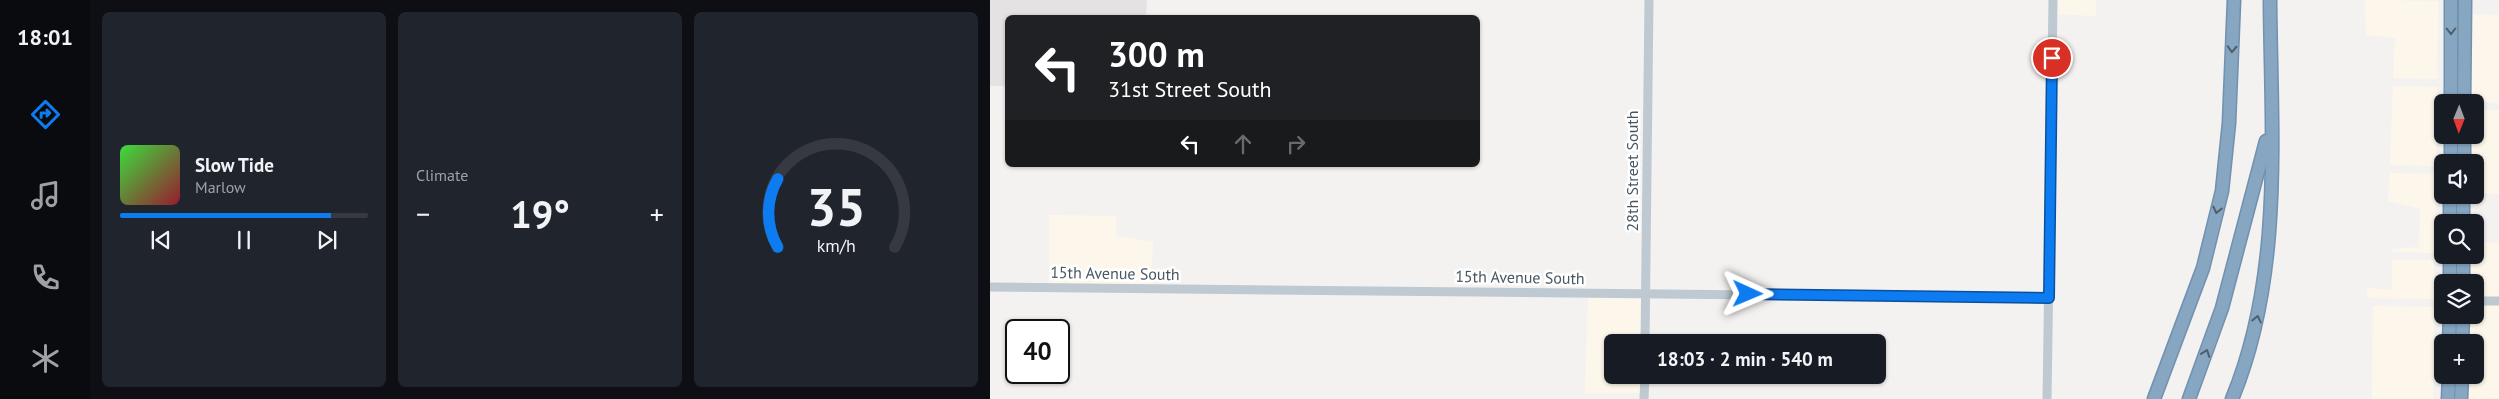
<!DOCTYPE html>
<html lang="en">
<head>
<meta charset="utf-8">
<style>
	:root { --surface:#171b24; --page:#20242c; --text:#f1f3f6; --muted:#9ea1a6; --line:#363941; --accent:#0e7cf1 }
	body { margin:0; font-family:"PT Sans",sans-serif; background:var(--page); color:var(--text); height:100vh; display:flex; flex-direction:column; font-size:19px; white-space:nowrap }
	* { box-sizing:border-box; margin:0 }
	p { font-size:16px; color:var(--muted) }
	.icon { flex:none; width:28px; height:28px; fill:none; stroke:currentColor; stroke-width:2; stroke-linecap:round; stroke-linejoin:round }
	.map { position:relative; flex:1; overflow:hidden }
	.drawer { display:flex; flex-direction:column; gap:12px; padding:12px; background:#0d0f14; width:900px }
	.drawer>* { flex:none }
	.hud { position:absolute; left:15px; top:15px; width:475px; height:152px; border-radius:8px; box-shadow:0 1px 4px #0004; background:#202124; color:#fff; overflow:hidden }
	.needle { width:32px; rotate:181deg }
	.controls { position:absolute; left:1444px; top:94px; display:grid; gap:10px }
	.controls a { display:grid; place-items:center; width:50px; height:50px; border-radius:8px; background:var(--surface); box-shadow:0 1px 4px #0004; font-size:25px }
	.speed { position:absolute; left:15px; top:319px; display:flex; gap:10px; font-size:25px; font-weight:700; text-align:center }
	.speed>* { display:grid; place-content:center; width:65px; height:65px; border-radius:50%; background:var(--surface); box-shadow:0 1px 4px #0004; line-height:1 }
	.speed .limit { border:2px solid #111; border-radius:8px; background:#fff; color:#111 }
	.pin { position:absolute; display:grid; place-items:center; width:42px; height:42px; color:#fff; margin:-21px; border:2px solid #fff; border-radius:50%; box-shadow:0 1px 5px #0007 }
	.me { position:absolute; width:55px; margin:-28px; rotate:91deg; stroke-linejoin:round; filter:drop-shadow(0 0 4px #0008) }
	.turn { display:flex; align-items:center; gap:18px; height:105px; padding:0 20px; font-size:22px }
	.turn .icon { width:65px; height:65px; stroke-width:2.5 }
	.turn b { display:block; font-size:35px; line-height:42px }
	.lanes { display:flex; align-items:center; height:48px; padding:0 20px; background:#0003; justify-content:center; gap:25px; direction:ltr }
	.lanes .off { opacity:.35 }
	.big { font-size:38px; font-weight:700; line-height:1.1 }
	.drawer .widget { flex:1; display:flex; flex-direction:column; justify-content:center; gap:8px; min-width:0; padding:0 18px; border-radius:8px; background:var(--page) }
	.drawer .dial { align-items:center; gap:0 }
	.dial svg { height:130px; overflow:visible; fill:none; stroke:var(--line); stroke-width:7; stroke-linecap:round; text-anchor:middle }
	.dial text { fill:var(--text); stroke:none }
	.song { display:flex; align-items:center; gap:15px }
	.cover { width:60px; height:60px; border-radius:8px; background:linear-gradient(135deg,hsl(120 70% 55%),hsl(350 70% 35%)) }
	.played { height:5px; border-radius:2px; background:linear-gradient(90deg,var(--accent) 85%,var(--line) 85%) }
	.keys { display:flex; justify-content:space-around; direction:ltr }
	.heat { display:flex; justify-content:space-between; align-items:center; font-size:28px; direction:ltr }
	.drawer .tiles { flex:1; display:grid; gap:12px; grid-template-columns:repeat(3,1fr) }
	.trip { position:absolute; left:614px; top:334px; width:282px; height:50px; border-radius:8px; background:var(--surface); box-shadow:0 1px 4px #0004; font-weight:700; line-height:50px; text-align:center }
	main { display:flex; flex:1; min-height:0 }
	.tabs { display:flex; flex-direction:column; width:90px; justify-content:space-around; align-items:center; background:#090b0e; color:var(--muted) }
	.tabs .icon { width:35px; height:35px }
	.tabs .current { color:var(--accent) }
	.tabs b { font-size:22px; color:var(--text) }
	.map>svg:first-child { display:block }
	.commercial { fill:#fdf7eb }
	.education { fill:#e5e2e3 }
	.lines { fill:none; stroke-linecap:round; stroke-linejoin:round }
	.highway-casing { stroke:#7191ae; stroke-width:15 }
	.minor { stroke:#bec9d1; stroke-width:9 }
	.highway { stroke:#86a6c2; stroke-width:12 }
	.oneway { stroke:#4e5e6a }
	.route-casing { stroke:#09519d; stroke-width:12 }
	.route { stroke:#0e7cf1; stroke-width:9 }
	.labels { text-anchor:middle; stroke-width:5; stroke-linejoin:round; paint-order:stroke }
	.street-label { font-size:16px; fill:#485660; stroke:#fff }
</style>
</head>
<body>
<main>
<nav class="tabs">
<b>18:01</b>
<svg class="icon current" aria-label="directions" viewBox="0 0 24 24"><path d="M12 3l9 9-9 9-9-9zM9 14v-3h6M13 9l2 2-2 2"/></svg>
<svg class="icon" aria-label="music" viewBox="0 0 24 24"><path d="M9 18V5l10-2v13"/><circle cx="6" cy="18" r="3"/><circle cx="16" cy="16" r="3"/></svg>
<svg class="icon" aria-label="phone" viewBox="0 0 24 24"><path d="M5 4h4l2 5-3 2q2 4 5 5l2-3 5 2v4C11 20 4 13 5 4z"/></svg>
<svg class="icon" aria-label="climate" viewBox="0 0 24 24"><path d="M12 3v18M4 7l16 10M4 17L20 7"/></svg>
</nav>
<section class="drawer">
<div class="tiles">
<div class="widget">
<div class="song"><i class="cover"></i><div><b>Slow Tide</b><p>Marlow</p></div></div>
<div class="played"></div>
<div class="keys"><svg class="icon" aria-label="previous" viewBox="0 0 24 24"><path d="M18 5L8 12l10 7zM5 5v14"/></svg><svg class="icon" aria-label="pause" viewBox="0 0 24 24"><path d="M8 5v14M16 5v14"/></svg><svg class="icon" aria-label="next" viewBox="0 0 24 24"><path d="M6 5l10 7-10 7zM19 5v14"/></svg></div>
</div>
<div class="widget"><p>Climate</p>
<div class="heat"><a>−</a><b class="big">19°</b><a>+</a></div>
</div>
<div class="widget dial"><svg viewBox="0 0 100 80">
<path d="M14 69A42 42 0 1 1 86 69"/>
<path d="M14 69A42 42 0 0 1 14 27" stroke="#0e7cf1"/>
<text x="50" y="56" font-size="32" font-weight="700">35</text>
<text x="50" y="72" font-size="11">km/h</text>
</svg></div>
</div>
</section>
<div class="map">
<svg width="1509" height="399" viewBox="0 0 1509 399">
	<rect width="100%" height="100%" fill="#f4f1f1"/>
	<g class="commercial">
		<path d="M1066 0H1106V16L1066 14Z"/>
		<path d="M1375 0 1448 1 1447 79 1403 78 1405 38 1376 35Z"/>
		<path d="M1481 14 1509 15V103L1480 102Z"/>
		<path d="M1403 86 1447 87 1446 166 1400 165Z"/>
		<path d="M1485 110H1509V194L1485 193V162H1479L1480 135H1485Z"/>
		<path d="M1400 173 1446 174 1445 253 1402 252V249L1429 247 1430 209 1398 201Z"/>
		<path d="M59 215 126 216V236L163 242 161 285 59 284Z"/>
		<path d="M1485 242 1509 243V297H1485V282H1478V255H1485Z"/>
		<path d="M1402 260H1444V299L1377 298V288L1402 290Z"/>
		<path d="M598 297 652 298V342H622V375H651V393H595Z"/>
		<path d="M1509 304V398L1477 399V375H1485V342H1477L1478 315H1485V305Z"/>
		<path d="M1383 306 1444 307 1443 399H1382Z"/>
	</g>
	<path class="education" d="M0 0H157L156 17 18 18 17 86H0Z"/>
	<g class="lines">
		<g class="highway-casing">
			<g id="highway">
				<path d="M1461 102V0"/>
				<path d="M1474 102 1475 0"/>
				<path d="M1461 162V135"/>
				<path d="M1474 162V135"/>
				<path d="M1460 222V195"/>
				<path d="M1473 222V195"/>
				<path d="M1460 282V255"/>
				<path d="M1473 282V255"/>
				<path d="M1459 342 1460 315"/>
				<path d="M1472 342 1473 315"/>
				<path d="M1164 399 1213 268 1232 191 1239 123 1244 0"/>
				<path d="M1199 399 1232 308 1276 141"/>
				<path d="M1242 399C1294 274 1281 132 1280 0"/>
				<path d="M1458 399 1459 375"/>
				<path d="M1471 399 1472 375"/>
			</g>
		</g>
		<g class="minor">
			<path d="M0 287 1059 298"/>
			<path d="M1485 301H1509"/>
			<path d="M655 342 659 0"/>
			<path d="M654 399 655 375"/>
			<path d="M1057 399 1063 0"/>
		</g>
		<use href="#highway" class="highway"/>
	</g>
	<defs><path id="oneway-chevron" d="M-2-3.5L2.5 0L-2 3.5" fill="none" stroke-width="1.6" stroke-linecap="round" stroke-linejoin="round" transform="scale(1.25)"/></defs>
	<g class="oneway">
		<use href="#oneway-chevron" transform="translate(1461 31) rotate(90)"/>
		<use href="#oneway-chevron" transform="translate(1242 49) rotate(93)"/>
		<use href="#oneway-chevron" transform="translate(1227 210) rotate(103)"/>
		<use href="#oneway-chevron" transform="translate(1267 319) rotate(-78)"/>
		<use href="#oneway-chevron" transform="translate(1216 353) rotate(-70)"/>
	</g>
	<g class="lines">
		<g class="route-casing">
			<path id="route" d="M758 294 1059 298 1062 58"/>
		</g>
		<use href="#route" class="route"/>
	</g>
	<g class="labels">
		<g class="street-label">
			<text transform="translate(642 171) rotate(-90)" y="6">28th Street South</text>
			<text transform="translate(125 273) rotate(1)" y="6">15th Avenue South</text>
			<text transform="translate(530 277) rotate(1)" y="6">15th Avenue South</text>
		</g>
	</g>
</svg>
<div class="controls">
<a><svg class="needle" viewBox="-14 -14 28 28"><path d="M0-13l5 13h-10z" fill="#e53935"/><path d="M0 13l5-13h-10z" fill="#9ea1a6"/></svg></a>
<a><svg class="icon" aria-label="sound" viewBox="0 0 24 24"><path d="M4 9h4l5-4v14l-5-4H4zM17 9q2 3 0 6"/></svg></a>
<a><svg class="icon" aria-label="search" viewBox="0 0 24 24"><circle cx="10" cy="10" r="6"/><path d="M15 15l6 6"/></svg></a>
<a><svg class="icon" aria-label="layers" viewBox="0 0 24 24"><path d="M12 4l9 5-9 5-9-5zM3 14l9 5 9-5"/></svg></a>
<a>+</a>
</div>
<div class="speed"><div class="limit">40</div></div>
<div class="pin" style="left:1062px;top:58px;background:#d93025"><svg class="icon" aria-label="arrive" viewBox="0 0 24 24"><path d="M6 21V4h12l-3 4 3 4H6"/></svg></div>
<svg class="me" style="left:758px;top:294px" viewBox="-20 -20 40 40"><path d="M0-17L14 15 0 8-14 15z" fill="#0e7cf1" stroke="#fff" stroke-width="4"/></svg>
<div class="trip">18:03 · 2 min · 540 m</div>
<div class="hud">
<div class="turn"><svg class="icon" aria-label="left" viewBox="0 0 24 24"><path d="M17 20v-9H6M10 6l-5 5 5 5"/></svg><div><b>300 m</b>31st Street South</div></div>
<div class="lanes"><svg class="icon" aria-label="left" viewBox="0 0 24 24"><path d="M17 20v-9H6M10 6l-5 5 5 5"/></svg><svg class="icon off" aria-label="ahead" viewBox="0 0 24 24"><path d="M12 20V5M6 11l6-6 6 6"/></svg><svg class="icon off" aria-label="right" viewBox="0 0 24 24"><path d="M7 20v-9h11M14 6l5 5-5 5"/></svg></div>
</div>
</div>
</main>
</body>
</html>
